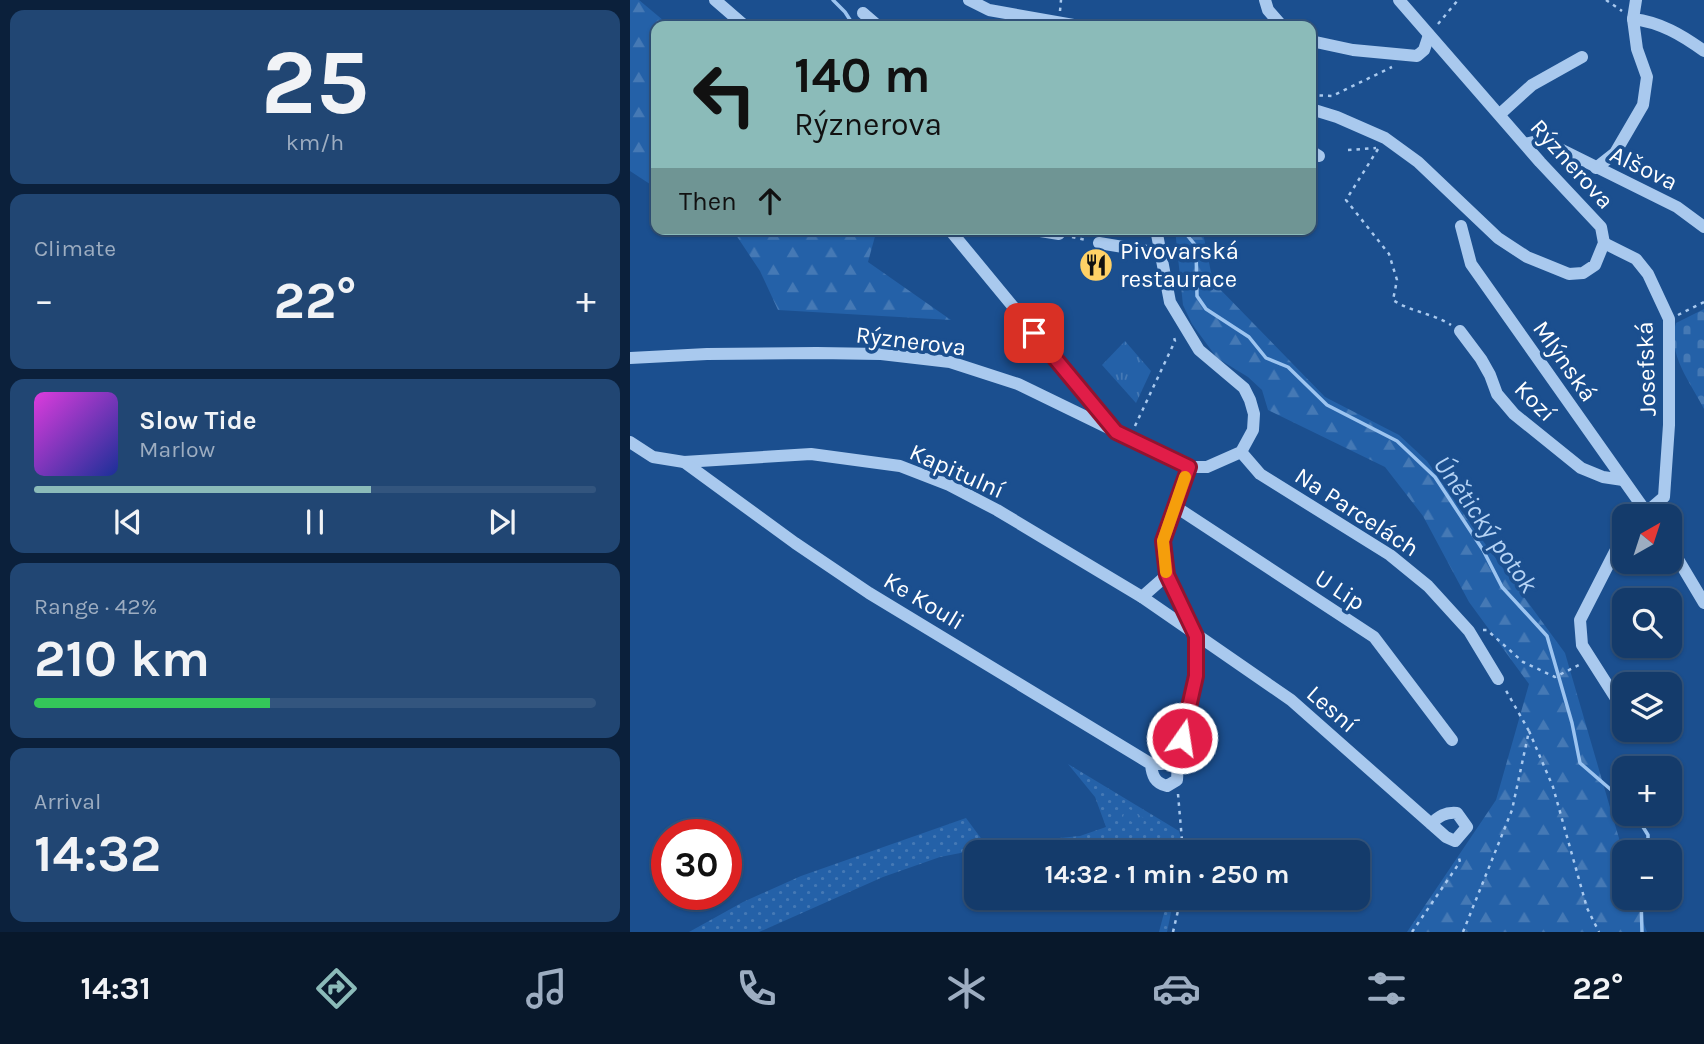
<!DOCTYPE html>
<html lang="en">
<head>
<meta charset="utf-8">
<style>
	:root { --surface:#143b6b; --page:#214673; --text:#f1f3f6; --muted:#9dadc1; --line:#33557e; --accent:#8bbbb9 }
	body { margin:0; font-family:Karla,sans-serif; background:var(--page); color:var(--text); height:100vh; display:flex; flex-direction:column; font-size:26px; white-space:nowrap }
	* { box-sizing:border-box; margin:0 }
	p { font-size:23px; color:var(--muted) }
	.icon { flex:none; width:38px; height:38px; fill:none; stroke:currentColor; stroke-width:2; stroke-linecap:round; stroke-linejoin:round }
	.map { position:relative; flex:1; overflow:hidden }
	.sheet { display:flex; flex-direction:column; gap:10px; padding:10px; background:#0b203b; width:630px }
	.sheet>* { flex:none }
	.hud { position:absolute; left:21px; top:21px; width:665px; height:214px; border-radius:14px; box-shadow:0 2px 5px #0004,0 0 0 2px var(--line); background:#8bbbb9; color:#111; overflow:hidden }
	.needle { width:46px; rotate:39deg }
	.buttons { position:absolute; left:982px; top:504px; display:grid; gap:14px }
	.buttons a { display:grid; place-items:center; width:70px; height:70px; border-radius:14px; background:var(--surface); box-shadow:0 2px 5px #0004,0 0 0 2px var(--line); font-size:35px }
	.speed { position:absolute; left:21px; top:819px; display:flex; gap:14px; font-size:35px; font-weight:700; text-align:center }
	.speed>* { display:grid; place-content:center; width:91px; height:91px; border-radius:50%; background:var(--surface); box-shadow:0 2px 5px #0004,0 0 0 2px var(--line); line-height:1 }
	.speed .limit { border:10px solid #d22; background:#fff; color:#111 }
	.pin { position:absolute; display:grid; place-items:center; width:60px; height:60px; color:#fff; margin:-30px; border-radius:14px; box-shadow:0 4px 10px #0006 }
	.me { position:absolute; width:77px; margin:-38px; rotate:13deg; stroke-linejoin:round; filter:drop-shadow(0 0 5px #0008) }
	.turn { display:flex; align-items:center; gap:24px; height:147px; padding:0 28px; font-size:32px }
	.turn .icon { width:91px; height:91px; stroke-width:2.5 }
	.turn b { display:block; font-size:49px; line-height:60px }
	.then { display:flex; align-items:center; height:66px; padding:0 28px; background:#0003; gap:14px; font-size:26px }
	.big { font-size:52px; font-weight:700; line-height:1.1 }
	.sheet .tile { flex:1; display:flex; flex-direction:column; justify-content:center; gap:10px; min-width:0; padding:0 24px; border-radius:14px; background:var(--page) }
	.sheet .dial { align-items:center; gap:0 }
	.dial b { font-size:91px; line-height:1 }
	.song { display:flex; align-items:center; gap:21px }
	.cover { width:84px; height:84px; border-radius:10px; background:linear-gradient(135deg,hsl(300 70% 55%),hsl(230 70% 35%)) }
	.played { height:7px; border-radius:4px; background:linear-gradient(90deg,var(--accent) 60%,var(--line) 60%) }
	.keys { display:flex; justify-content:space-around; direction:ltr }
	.heat { display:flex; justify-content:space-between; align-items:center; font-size:38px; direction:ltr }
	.charge { height:10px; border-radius:5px; background:linear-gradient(90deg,#34c759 42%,var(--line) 0) }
	.trip { position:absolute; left:334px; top:840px; width:406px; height:70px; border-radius:14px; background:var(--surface); box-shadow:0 2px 5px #0004,0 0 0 2px var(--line); font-weight:700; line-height:70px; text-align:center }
	.tab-bar { display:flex; height:112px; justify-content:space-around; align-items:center; background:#08182b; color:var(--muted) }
	.tab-bar .icon { width:49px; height:49px }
	.tab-bar .current { color:var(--accent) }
	.tab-bar b { font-size:32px; color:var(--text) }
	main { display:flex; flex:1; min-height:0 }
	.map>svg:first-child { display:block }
	.grass { fill:url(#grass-dots) }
	.forest { fill:url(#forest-firs) }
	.cemetery { fill:url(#cemetery-stones) }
	.park { fill:url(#park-tufts) }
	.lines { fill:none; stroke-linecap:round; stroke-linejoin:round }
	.stream { stroke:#9cc4f0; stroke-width:3.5 }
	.path { stroke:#a9c9ee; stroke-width:2.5; stroke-dasharray:3.5 5; stroke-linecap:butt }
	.minor { stroke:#a9c9ee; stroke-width:12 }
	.route-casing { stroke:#92132f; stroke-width:18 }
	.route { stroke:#e11d48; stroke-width:12 }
	.slow { stroke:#f59e0b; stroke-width:12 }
	.labels { text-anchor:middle; stroke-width:7; stroke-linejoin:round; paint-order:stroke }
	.street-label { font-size:24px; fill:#fff; stroke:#1b4f8f }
	.poi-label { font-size:24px; fill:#fff; stroke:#1b4f8f; text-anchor:start }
	.water-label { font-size:26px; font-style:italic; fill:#b5d3f5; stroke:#1b4f8f }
</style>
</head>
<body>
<main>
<section class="sheet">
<div class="tile dial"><b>25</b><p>km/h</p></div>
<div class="tile"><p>Climate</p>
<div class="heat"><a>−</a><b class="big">22°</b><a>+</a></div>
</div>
<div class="tile">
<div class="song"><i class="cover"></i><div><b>Slow Tide</b><p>Marlow</p></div></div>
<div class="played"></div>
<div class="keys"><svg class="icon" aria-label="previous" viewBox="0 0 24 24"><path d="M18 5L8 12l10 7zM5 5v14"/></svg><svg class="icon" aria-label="pause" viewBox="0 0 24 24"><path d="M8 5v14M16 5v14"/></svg><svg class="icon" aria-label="next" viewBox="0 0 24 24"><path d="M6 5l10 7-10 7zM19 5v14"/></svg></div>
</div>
<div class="tile"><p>Range · 42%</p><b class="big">210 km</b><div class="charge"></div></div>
<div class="tile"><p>Arrival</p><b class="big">14:32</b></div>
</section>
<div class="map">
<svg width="1074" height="932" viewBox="0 0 1074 932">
	<defs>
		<pattern id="grass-dots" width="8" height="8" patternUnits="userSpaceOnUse" patternTransform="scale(1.75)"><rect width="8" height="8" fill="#2461a8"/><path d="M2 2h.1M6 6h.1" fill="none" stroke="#4579b5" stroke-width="1.8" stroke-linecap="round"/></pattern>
		<pattern id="forest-firs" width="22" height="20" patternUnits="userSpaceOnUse" patternTransform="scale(1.75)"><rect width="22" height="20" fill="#2461a8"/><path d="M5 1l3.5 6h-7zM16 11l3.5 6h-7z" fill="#4579b5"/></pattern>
		<pattern id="cemetery-stones" width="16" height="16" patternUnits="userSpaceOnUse" patternTransform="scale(1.75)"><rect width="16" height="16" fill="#2461a8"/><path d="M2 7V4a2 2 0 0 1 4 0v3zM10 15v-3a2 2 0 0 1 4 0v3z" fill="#4579b5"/></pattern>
		<pattern id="park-tufts" width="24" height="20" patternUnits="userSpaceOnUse" patternTransform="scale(1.75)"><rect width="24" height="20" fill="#2461a8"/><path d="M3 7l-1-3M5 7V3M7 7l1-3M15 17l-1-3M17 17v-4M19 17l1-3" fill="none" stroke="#4579b5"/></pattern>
	</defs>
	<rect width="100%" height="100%" fill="#1b4f8f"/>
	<g class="grass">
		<path d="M438 764 549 831 555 852H528L488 843 453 840 356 848 310 857 253 877 129 932H59L113 902 171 876 336 818 356 845 450 836 476 827 465 797Z"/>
		<path d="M538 898H544L537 932H529Z"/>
	</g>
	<g class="forest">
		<path d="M0 0H9L40 26H26V188L0 171Z"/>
		<path d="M102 229H247L238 262 321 320 148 310 130 271Z"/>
		<path d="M545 229 573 233 583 282 695 397 769 435 797 461 845 530 935 653 993 852 994 898H1004L1017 932H777L866 800 899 684 839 602 793 516 755 467 638 410 632 390 618 377 587 358 562 324 553 305Z"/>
	</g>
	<path class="cemetery" d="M1074 309V409C1061 383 1036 353 1046 323Z"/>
	<g class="park">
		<path d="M495 341 521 371 506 403 472 365Z"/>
		<path d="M496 807 514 818 513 828 493 817Z"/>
	</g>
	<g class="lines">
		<g class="stream">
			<path d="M203 0 215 12 224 26"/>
			<path d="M552 229 566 246 567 296 576 309 619 337 636 358 658 367 697 405 767 441 805 477 853 550 872 587 917 636 942 723 950 763 994 801"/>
			<path d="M1005 814 1018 835V852"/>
			<path d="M1011 898 1012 932"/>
		</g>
		<g class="path">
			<path d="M976 0 992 11"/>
			<path d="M430 11 431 0"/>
			<path d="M808 24 828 0"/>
			<path d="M681 95 702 96 762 67"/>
			<path d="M748 149 716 200 759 254 767 280 763 300C781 312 802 313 821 325"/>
			<path d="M718 150 746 148"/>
			<path d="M442 237 456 240"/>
			<path d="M1048 315 1074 302"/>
			<path d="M505 426 545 341 543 334"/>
			<path d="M853 630H857L893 662 925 677 951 664"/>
			<path d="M899 731 923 787 957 908 969 932"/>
			<path d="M548 794 553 852"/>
			<path d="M543 932 551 898"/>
			<path d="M782 932 830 862 828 854"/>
			<path d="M833 932 882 810 899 731 874 687"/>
		</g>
		<g class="minor">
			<path d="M85 0 115 26"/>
			<path d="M339 0 359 10 449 26"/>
			<path d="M635 0 638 10 652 26"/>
			<path d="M233 13 248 26"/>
			<path d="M1003 19C1030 22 1052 35 1074 51"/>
			<path d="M681 41 723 50 787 56 794 50 799 35"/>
			<path d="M681 109 707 117 755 138 788 162 868 238 897 257 939 274 953 273 965 265 974 243 971 227 910 162 769 0"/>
			<path d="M870 114 902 85 952 57"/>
			<path d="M895 144 912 140 1047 207 1074 227"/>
			<path d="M681 151 689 156"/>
			<path d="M966 168 985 153 1013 105 1017 77 1007 49 1003 19 1006 0"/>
			<path d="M831 226 841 264 1019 516"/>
			<path d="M319 229 484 429"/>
			<path d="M398 229 429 234"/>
			<path d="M469 243 529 253"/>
			<path d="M974 243 1006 259 1018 274 1039 319V425L1034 497 1012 516"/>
			<path d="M830 331 851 359 860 375 867 394 884 414 951 468 973 477 993 480"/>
			<path d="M0 358 77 354 187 353 251 354 320 362 388 384 559 467H577L611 452 623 430 624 414 620 400 614 388 569 350 540 302 526 229"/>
			<path d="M0 442 23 457 54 462 181 454 270 466 319 485 367 510 512 597 661 700 816 837 825 841 837 827 827 813C815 812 809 816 801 824"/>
			<path d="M611 452 630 474 760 555 798 586 839 631 868 679"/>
			<path d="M54 462 165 543 239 593 521 764C522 776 525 783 537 786L547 780C548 733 574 686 566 638 562 616 542 597 537 575 527 539 547 502 559 467"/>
			<path d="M546 507 744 637 822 740"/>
			<path d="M994 534 950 620 952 645 994 711"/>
			<path d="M1040 546 1074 603"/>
			<path d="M512 597 537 575"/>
			<path d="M1005 730 1011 738"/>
			<path d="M521 764H531L548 758"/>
		</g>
	</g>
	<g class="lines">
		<g class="route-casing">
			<path id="route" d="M404 333 486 432 559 467 533 541 537 575 566 636V676L552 738"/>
		</g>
		<use href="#route" class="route"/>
		<path class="slow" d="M536 572 533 541 555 477"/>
	</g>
	<defs>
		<g id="restaurant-disc" transform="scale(1.75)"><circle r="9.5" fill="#ffd166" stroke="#1b4f8f"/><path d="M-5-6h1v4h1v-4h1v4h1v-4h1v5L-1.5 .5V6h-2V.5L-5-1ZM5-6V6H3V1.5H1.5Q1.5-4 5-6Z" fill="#111"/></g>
	</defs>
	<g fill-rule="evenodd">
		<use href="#restaurant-disc" x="466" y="265"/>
	</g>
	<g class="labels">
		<g class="street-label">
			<text transform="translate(942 164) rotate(48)" y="8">Rýznerova</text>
			<text transform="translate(1014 168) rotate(26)" y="8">Alšova</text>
			<text transform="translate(281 341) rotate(7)" y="8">Rýznerova</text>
			<text transform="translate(935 361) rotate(55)" y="8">Mlýnská</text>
			<text transform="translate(1016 369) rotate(-92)" y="8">Josefská</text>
			<text transform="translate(905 401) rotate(45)" y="8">Kozí</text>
			<text transform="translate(327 471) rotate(24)" y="8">Kapitulní</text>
			<text transform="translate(727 512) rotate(33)" y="8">Na Parcelách</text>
			<text transform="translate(710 590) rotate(33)" y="8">U Lip</text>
			<text transform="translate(294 601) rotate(31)" y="8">Ke Kouli</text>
			<text transform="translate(702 709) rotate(41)" y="8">Lesní</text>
		</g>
		<g class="poi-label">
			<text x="490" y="259">Pivovarská<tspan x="490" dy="28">restaurace</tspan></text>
		</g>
		<g class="water-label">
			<text transform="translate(856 524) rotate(55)" y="9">Únětický potok</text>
		</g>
	</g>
</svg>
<div class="buttons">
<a><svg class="needle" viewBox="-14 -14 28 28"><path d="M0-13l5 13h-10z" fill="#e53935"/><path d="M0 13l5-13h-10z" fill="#9dadc1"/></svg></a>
<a><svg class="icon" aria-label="search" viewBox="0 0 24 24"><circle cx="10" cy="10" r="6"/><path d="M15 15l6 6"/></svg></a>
<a><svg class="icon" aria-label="layers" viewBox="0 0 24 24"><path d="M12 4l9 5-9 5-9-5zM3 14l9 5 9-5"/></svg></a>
<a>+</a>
<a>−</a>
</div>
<div class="speed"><div class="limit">30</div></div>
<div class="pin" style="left:404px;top:333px;background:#d93025"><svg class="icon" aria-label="arrive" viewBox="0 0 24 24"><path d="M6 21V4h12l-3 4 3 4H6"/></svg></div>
<svg class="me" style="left:552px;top:738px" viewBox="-20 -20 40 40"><circle r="17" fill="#e11d48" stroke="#fff" stroke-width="3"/><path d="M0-11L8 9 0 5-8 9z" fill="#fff"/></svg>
<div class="trip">14:32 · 1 min · 250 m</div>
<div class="hud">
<div class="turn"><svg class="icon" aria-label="left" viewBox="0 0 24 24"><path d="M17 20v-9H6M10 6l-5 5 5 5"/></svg><div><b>140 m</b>Rýznerova</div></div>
<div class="then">Then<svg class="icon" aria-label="ahead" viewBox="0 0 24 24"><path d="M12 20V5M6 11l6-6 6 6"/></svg></div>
</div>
</div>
</main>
<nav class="tab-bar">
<b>14:31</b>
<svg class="icon current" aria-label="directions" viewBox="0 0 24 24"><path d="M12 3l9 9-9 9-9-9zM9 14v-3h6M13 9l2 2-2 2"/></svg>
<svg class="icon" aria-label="music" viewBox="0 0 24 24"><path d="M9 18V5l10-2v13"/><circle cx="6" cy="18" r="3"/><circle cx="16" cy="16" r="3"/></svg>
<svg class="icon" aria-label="phone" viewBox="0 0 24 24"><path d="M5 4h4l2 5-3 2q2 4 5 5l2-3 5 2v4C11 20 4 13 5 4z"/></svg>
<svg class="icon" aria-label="climate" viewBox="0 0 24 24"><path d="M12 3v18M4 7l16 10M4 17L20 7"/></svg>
<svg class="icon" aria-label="car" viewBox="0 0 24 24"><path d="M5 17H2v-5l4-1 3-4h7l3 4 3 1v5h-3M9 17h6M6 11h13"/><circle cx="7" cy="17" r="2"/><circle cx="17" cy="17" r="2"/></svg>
<svg class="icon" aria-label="filters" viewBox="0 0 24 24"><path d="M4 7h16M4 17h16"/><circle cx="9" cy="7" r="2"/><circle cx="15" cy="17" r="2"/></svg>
<b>22°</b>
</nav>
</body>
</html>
